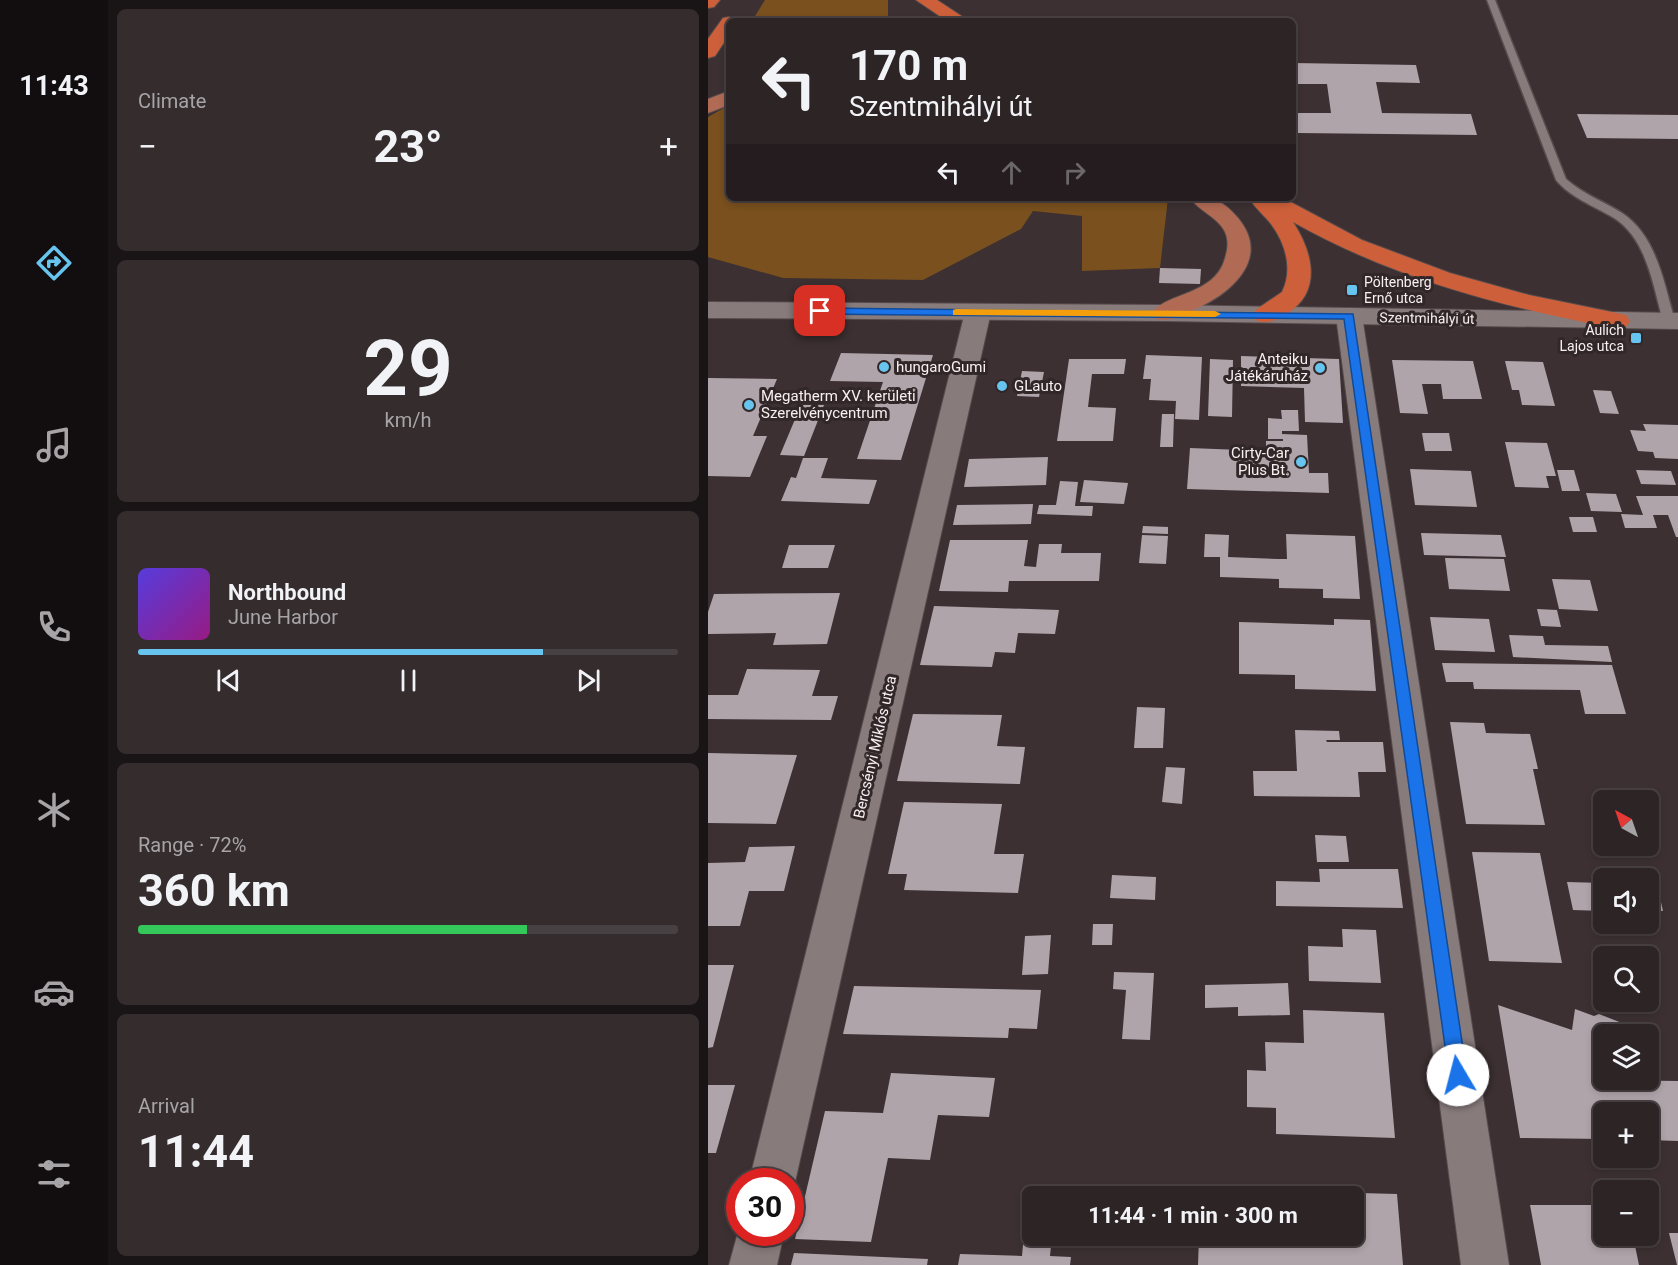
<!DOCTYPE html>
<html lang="en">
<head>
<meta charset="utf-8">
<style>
	:root { --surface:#2d2426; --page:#352c2e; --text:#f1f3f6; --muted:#a7a4a7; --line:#484143; --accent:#67c4ef }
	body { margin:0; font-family:Roboto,sans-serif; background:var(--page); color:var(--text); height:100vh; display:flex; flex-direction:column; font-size:22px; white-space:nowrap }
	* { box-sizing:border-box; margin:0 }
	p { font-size:20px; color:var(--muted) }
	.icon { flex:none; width:33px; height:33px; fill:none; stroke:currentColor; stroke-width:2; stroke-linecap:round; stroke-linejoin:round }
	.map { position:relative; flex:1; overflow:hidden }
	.side { display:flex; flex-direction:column; gap:9px; padding:9px; background:#191415; width:600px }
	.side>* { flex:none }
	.banner { position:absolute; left:18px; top:18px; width:570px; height:183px; border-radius:9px; box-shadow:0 3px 9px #0003,0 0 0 2px var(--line); background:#2d2426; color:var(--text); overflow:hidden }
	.needle { width:39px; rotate:320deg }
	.fabs { position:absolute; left:885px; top:790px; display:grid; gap:12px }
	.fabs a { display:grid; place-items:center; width:66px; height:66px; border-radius:9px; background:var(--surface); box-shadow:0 3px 9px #0003,0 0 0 2px var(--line); font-size:30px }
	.speed { position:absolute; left:18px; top:1168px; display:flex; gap:12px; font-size:30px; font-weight:700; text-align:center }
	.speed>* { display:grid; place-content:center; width:78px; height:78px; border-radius:50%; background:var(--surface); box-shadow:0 3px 9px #0003,0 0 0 2px var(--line); line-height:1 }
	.speed .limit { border:9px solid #d22; background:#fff; color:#111 }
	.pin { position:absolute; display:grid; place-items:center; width:51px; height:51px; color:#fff; margin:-26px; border-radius:12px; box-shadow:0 3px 9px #0006 }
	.me { position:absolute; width:66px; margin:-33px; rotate:352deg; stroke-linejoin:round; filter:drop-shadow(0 0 4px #0008) }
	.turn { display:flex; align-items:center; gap:21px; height:126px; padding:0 24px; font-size:27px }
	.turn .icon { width:78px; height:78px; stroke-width:2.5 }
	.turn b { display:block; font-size:42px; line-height:51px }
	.lanes { display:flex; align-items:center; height:57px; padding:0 24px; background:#0003; justify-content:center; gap:30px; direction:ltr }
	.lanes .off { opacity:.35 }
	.big { font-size:45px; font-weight:700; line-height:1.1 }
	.side .widget { flex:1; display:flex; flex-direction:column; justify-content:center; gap:9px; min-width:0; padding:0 21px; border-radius:9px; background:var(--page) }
	.side .dial { align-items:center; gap:0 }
	.dial b { font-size:78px; line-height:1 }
	.song { display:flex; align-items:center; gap:18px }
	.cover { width:72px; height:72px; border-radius:9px; background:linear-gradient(135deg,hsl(250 70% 55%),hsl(310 70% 35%)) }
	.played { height:6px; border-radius:3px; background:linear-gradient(90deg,var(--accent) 75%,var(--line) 75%) }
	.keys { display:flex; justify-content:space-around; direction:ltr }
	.heat { display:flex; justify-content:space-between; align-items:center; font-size:33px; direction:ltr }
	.charge { height:9px; border-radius:4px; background:linear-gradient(90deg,#34c759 72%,var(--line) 0) }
	.trip { position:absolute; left:314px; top:1186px; width:342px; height:60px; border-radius:9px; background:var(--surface); box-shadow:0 3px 9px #0003,0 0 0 2px var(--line); font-weight:700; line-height:60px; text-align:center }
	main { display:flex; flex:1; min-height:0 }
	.tabs { display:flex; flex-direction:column; width:108px; justify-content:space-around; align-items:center; background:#120e0f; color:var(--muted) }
	.tabs .icon { width:42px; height:42px }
	.tabs .current { color:var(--accent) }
	.tabs b { font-size:27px; color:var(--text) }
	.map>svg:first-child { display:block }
	.green { fill:#79501e }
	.building { fill:#afa4aa }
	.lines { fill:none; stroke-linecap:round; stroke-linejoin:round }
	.lane-casing { stroke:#564c4d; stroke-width:3 }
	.street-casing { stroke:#564c4d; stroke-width:2 }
	.secondary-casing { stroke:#564c4d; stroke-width:2 }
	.primary-casing { stroke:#564c4d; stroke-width:2 }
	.highway-casing { stroke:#564c4d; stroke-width:2 }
	.lane { fill:#887b7c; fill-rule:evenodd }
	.street { fill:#887b7c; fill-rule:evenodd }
	.secondary { fill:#887b7c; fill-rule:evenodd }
	.primary { fill:#b16b54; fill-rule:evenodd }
	.highway { fill:#cd603a; fill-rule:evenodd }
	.route { fill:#1a73e8; stroke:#114b97; stroke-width:1.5 }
	.slow { fill:#f59e0b }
	.poi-dot { fill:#67c4ef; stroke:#312728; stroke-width:2 }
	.labels { text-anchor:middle; stroke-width:6; stroke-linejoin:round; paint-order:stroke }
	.far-poi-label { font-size:14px; fill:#f7eff0; stroke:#312728; text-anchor:start }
	.far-street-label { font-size:14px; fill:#f7eff0; stroke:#312728 }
	.poi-label { font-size:15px; fill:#f7eff0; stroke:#312728; text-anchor:start }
	.street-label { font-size:15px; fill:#f7eff0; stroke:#312728 }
</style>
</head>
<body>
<main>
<nav class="tabs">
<b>11:43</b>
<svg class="icon current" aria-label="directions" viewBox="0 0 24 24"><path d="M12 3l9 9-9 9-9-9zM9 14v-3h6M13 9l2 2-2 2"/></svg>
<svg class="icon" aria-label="music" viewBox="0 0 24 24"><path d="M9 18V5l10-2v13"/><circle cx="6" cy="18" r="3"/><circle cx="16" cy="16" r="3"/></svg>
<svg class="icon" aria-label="phone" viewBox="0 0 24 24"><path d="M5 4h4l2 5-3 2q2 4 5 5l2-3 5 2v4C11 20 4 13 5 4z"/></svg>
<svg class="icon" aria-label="climate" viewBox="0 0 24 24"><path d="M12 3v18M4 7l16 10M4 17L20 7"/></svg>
<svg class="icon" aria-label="car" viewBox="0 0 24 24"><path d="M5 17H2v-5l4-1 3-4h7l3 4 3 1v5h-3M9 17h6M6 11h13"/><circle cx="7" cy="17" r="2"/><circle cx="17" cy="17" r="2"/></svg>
<svg class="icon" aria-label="filters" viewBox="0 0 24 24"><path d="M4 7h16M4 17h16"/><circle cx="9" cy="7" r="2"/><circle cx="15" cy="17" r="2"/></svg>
</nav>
<section class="side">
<div class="widget"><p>Climate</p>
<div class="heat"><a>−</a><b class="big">23°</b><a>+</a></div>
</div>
<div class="widget dial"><b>29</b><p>km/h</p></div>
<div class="widget">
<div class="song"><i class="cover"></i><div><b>Northbound</b><p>June Harbor</p></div></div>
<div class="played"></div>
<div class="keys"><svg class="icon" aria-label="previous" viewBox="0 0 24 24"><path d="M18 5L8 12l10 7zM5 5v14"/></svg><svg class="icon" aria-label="pause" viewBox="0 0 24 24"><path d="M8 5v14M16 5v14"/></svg><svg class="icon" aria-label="next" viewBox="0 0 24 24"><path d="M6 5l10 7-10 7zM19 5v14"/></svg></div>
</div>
<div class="widget"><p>Range · 72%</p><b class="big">360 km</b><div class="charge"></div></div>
<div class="widget"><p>Arrival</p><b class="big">11:44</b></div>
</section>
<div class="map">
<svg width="970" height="1265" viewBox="0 0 970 1265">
	<rect width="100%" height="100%" fill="#3c3032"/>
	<g class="green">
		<path d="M57 0H180V21H44Z"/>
		<path d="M21 105V198H460L452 268 374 271V216L325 211 313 229 215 280 75 278 0 257V117Z"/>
	</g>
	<g class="building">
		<path d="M585 63 708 65 712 83 668 82 674 113 763 114 769 135 589 133 587 113H623L619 84H585Z"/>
		<path d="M869 114 970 115V139L879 138Z"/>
		<path d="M452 268 493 269 492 284 451 283Z"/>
		<path d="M133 353 225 355 193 460 149 459 175 382 122 381Z"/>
		<path d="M438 355 494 357 491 420 467 419 468 401 441 400 443 379H435Z"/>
		<path d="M533 356 631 359 635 423 597 422 596 388 533 386Z"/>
		<path d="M361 359H418L416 374H384L380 407 408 408 405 441H349Z"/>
		<path d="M502 359 525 360 524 417 500 416Z"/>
		<path d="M684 360 765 361 774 399H735L733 384H714L720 414 692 413Z"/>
		<path d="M797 361 835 362 847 406 814 405 811 390H804Z"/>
		<path d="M314 371 336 372 331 397 309 396Z"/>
		<path d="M0 378 69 379 45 436H59L42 477 0 476Z"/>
		<path d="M885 390 903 391 911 414 892 413Z"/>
		<path d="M93 405H116L96 456 72 455Z"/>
		<path d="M573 410H590L591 431H574V434L599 435 601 473H620L621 493 479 489 482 448 558 451V441H575V439H560V418L574 419Z"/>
		<path d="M454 414H466L465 447H452Z"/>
		<path d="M935 424 970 425V459L947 458 945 452 930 451 922 430 938 431Z"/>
		<path d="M714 433H741L744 451H717Z"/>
		<path d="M797 442 839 443 848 476H838L841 488 807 487Z"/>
		<path d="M340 457 338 485 256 487 261 459Z"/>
		<path d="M95 458H120L113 478 169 480 161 504 73 501 83 477 88 478Z"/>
		<path d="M702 469 763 471 769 507 707 505Z"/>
		<path d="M849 470H866L872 491H854Z"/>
		<path d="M928 470 963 471 968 485 933 484Z"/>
		<path d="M376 480 420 483 416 504 372 502Z"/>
		<path d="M352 481 370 482 367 506H385L384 516 329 514 331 505H348Z"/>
		<path d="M878 493 908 494 914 512 883 511Z"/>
		<path d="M928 496H970V537H968L960 515H945L949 528H917L913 514 935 515Z"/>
		<path d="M325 504 323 524 245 525 249 505Z"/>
		<path d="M861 517H885L889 532H865Z"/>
		<path d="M435 526 460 527V534L434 533Z"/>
		<path d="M713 533 793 535 798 557 716 555Z"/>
		<path d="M497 534 521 535 520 557 570 559H579L578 534 647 536 652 599 615 598V589L571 588V579L512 577V557H496Z"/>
		<path d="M434 535 460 536 458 564 431 563Z"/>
		<path d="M242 540H320L316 566 328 567 331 544H354L353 553H393L391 581H301L300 592 231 591Z"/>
		<path d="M81 545H127L120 568H74Z"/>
		<path d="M737 558 796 559 802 591 741 589Z"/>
		<path d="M844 579 882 580 890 611 851 609Z"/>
		<path d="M132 593 119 644 65 645 68 633 0 634V612L6 594Z"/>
		<path d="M226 606 351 610 347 634 310 633 307 653 287 652 284 667 212 665Z"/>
		<path d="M829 609 849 610 853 627 833 626Z"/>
		<path d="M722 617 781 619 787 652 727 650Z"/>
		<path d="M626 619 662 620 668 691 587 689V675L531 674V622L626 625Z"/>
		<path d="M801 635 835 636 837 645 900 646 904 662 805 657Z"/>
		<path d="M734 663 904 665 918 714H877L872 690 766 689 765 682H738Z"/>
		<path d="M39 669 112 670 104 696H130L123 720 0 719V695H30Z"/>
		<path d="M429 707 457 708 455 748H426Z"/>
		<path d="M205 714 294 715 289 746 317 747 312 784 189 781Z"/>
		<path d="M742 722 776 723 778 733 822 734 830 769H825L837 825 758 824Z"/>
		<path d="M587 730 631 731 632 740H618L619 742H675L678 772H650L652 797 546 796 545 771H589Z"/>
		<path d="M0 753 89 755 68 824 0 823Z"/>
		<path d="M458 767 477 768 474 804 454 802Z"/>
		<path d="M196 802 294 804 286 854H316L310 893 196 890 199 874H180Z"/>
		<path d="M607 835 638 836 641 862H609Z"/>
		<path d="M87 846 76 891H41L32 926H0V863L37 862 41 847Z"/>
		<path d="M764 852 832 853 854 963 781 961Z"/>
		<path d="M611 869H690L695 908 568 906V881L612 882Z"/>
		<path d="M404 875 448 877 447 900 402 898Z"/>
		<path d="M859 882 896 883V911L865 910Z"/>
		<path d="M940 888 950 889 955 911 940 910Z"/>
		<path d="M385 924H405L404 945H384Z"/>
		<path d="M634 929 668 930 673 983 601 981 600 946 635 947Z"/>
		<path d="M343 935 340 974 314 975 317 936Z"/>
		<path d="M0 965H26L5 1047 0 1048Z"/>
		<path d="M406 972 446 973 442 1040 414 1039 418 990 405 989Z"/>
		<path d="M580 983 582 1015 530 1016V1007L497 1008V985Z"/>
		<path d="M146 986 333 990 329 1029 301 1028 300 1038 135 1034Z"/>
		<path d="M790 1005 864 1030 867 1009 886 1016 891 1014 914 1023 920 1035H896V1080L970 1081V1141L940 1140V1113H896V1139L812 1138Z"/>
		<path d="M595 1010 676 1013 687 1138 568 1134V1108L539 1107V1070L558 1071 557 1042 596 1043Z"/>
		<path d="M183 1073 287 1078 281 1117 230 1115 222 1160 180 1158 163 1242 87 1239 117 1111 175 1113Z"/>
		<path d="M0 1085H27L8 1153H0Z"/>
		<path d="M614 1192 689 1194 695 1265H490L491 1236H645V1197H614Z"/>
		<path d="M822 1205H896V1236H925L931 1265H833Z"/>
		<path d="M317 1222H324V1236H344L342 1256 363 1257 362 1265H250L252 1254 314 1256Z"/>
		<path d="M961 1233H970V1265H969Z"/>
		<path d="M86 1253 220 1259 219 1265H83Z"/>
	</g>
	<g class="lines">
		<g class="lane-casing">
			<path id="lane" d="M779 0H787L858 179C875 194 895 201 914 213 949 236 956 284 967 321L965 324H957L955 321C945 286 939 239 906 218 886 206 863 198 848 180Z"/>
		</g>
		<g class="street-casing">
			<g id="street">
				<path d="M270 304 279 306 283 312 87 1182 82 1194V1182H41L257 312 261 306Z"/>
				<path d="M641 308 650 310 654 316 801 1265H753L628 316 632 310Z"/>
				<path d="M32 1225V1233H76L69 1265H21Z"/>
			</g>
		</g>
		<g class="secondary-casing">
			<path id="secondary" d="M0 302 457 305 970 313V329L457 321 0 318Z"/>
		</g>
		<g class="primary-casing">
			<g id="primary">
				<path d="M21 91V105L0 113V99Z"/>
				<path d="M482 198C505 198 514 199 530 218 565 260 520 296 483 311 471 317 461 322 448 319L444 313C458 292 507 296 517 258 520 249 521 239 516 230 508 216 491 211 482 198Z"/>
			</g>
		</g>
		<g class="highway-casing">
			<g id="highway">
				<path d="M0 0H12L6 7 0 8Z"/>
				<path d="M208 0H229L261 21H239Z"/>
				<path d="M21 17 29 21H21V35L7 56 0 58V39L15 18Z"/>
				<path d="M547 198H575L654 240 742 273 821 295 909 313 918 315 922 321 918 327 909 329C796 307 686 279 585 222 604 251 615 290 580 313 569 320 562 324 549 321L545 315 549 309 574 292C585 270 578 244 563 224 557 216 549 210 544 202Z"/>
			</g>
		</g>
		<use href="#lane" class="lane"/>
		<use href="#street" class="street"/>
		<use href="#secondary" class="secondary"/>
		<use href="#primary" class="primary"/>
		<use href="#highway" class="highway"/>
	</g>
	<path class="route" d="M112 308 645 314 759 1075 756 1082 750 1084 743 1082 741 1075 636 319 109 314V309Z"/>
	<path class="slow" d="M248 309 507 311 513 314 507 317 245 315V310Z"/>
	<g class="poi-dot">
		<rect x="638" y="284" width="12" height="12" rx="3"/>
		<rect x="922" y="332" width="12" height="12" rx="3"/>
		<circle cx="176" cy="367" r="6"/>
		<circle cx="612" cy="368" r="6"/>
		<circle cx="294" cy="386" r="6"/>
		<circle cx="41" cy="405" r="6"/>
		<circle cx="593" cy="462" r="6"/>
	</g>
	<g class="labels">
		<g class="far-poi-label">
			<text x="656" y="287">Pöltenberg<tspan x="656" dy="16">Ernő utca</tspan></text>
			<text x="916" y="335" text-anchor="end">Aulich<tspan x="916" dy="16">Lajos utca</tspan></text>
		</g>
		<g class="far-street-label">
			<text transform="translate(719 318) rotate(1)" y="5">Szentmihályi út</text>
		</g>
		<g class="poi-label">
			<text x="600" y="364" text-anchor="end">Anteiku<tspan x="600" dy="17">Játékáruház</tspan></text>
			<text x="188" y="372">hungaroGumi</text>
			<text x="306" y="391">GLauto</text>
			<text x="53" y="401">Megatherm XV. kerületi<tspan x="53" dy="17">Szerelvénycentrum</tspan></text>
			<text x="581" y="458" text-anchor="end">Cirty-Car<tspan x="581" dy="17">Plus Bt.</tspan></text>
		</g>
		<g class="street-label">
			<text transform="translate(167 747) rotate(-77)" y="5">Bercsényi Miklós utca</text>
		</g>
	</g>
</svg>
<div class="fabs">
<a><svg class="needle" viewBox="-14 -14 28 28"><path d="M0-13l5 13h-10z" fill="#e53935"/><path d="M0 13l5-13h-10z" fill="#a7a4a7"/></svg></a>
<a><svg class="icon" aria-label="sound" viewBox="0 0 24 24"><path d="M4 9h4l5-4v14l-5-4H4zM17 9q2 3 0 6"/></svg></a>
<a><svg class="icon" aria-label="search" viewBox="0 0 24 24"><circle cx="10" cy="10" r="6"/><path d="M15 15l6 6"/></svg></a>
<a><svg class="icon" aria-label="layers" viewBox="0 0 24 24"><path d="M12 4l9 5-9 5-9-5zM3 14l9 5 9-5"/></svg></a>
<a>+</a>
<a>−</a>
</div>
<div class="speed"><div class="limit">30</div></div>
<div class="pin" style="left:112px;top:311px;background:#d93025"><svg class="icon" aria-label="arrive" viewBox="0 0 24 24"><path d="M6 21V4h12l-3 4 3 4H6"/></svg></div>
<svg class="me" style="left:750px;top:1075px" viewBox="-20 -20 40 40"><circle r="19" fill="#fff"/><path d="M0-13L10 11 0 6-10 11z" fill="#1a73e8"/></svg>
<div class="trip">11:44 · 1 min · 300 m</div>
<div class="banner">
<div class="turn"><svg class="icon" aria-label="left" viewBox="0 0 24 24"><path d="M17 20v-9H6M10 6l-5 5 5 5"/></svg><div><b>170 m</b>Szentmihályi út</div></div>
<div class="lanes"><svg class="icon" aria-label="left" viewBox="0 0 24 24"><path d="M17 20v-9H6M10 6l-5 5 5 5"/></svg><svg class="icon off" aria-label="ahead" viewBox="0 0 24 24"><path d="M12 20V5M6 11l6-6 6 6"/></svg><svg class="icon off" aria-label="right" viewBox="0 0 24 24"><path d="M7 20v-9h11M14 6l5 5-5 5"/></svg></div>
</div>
</div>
</main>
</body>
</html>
